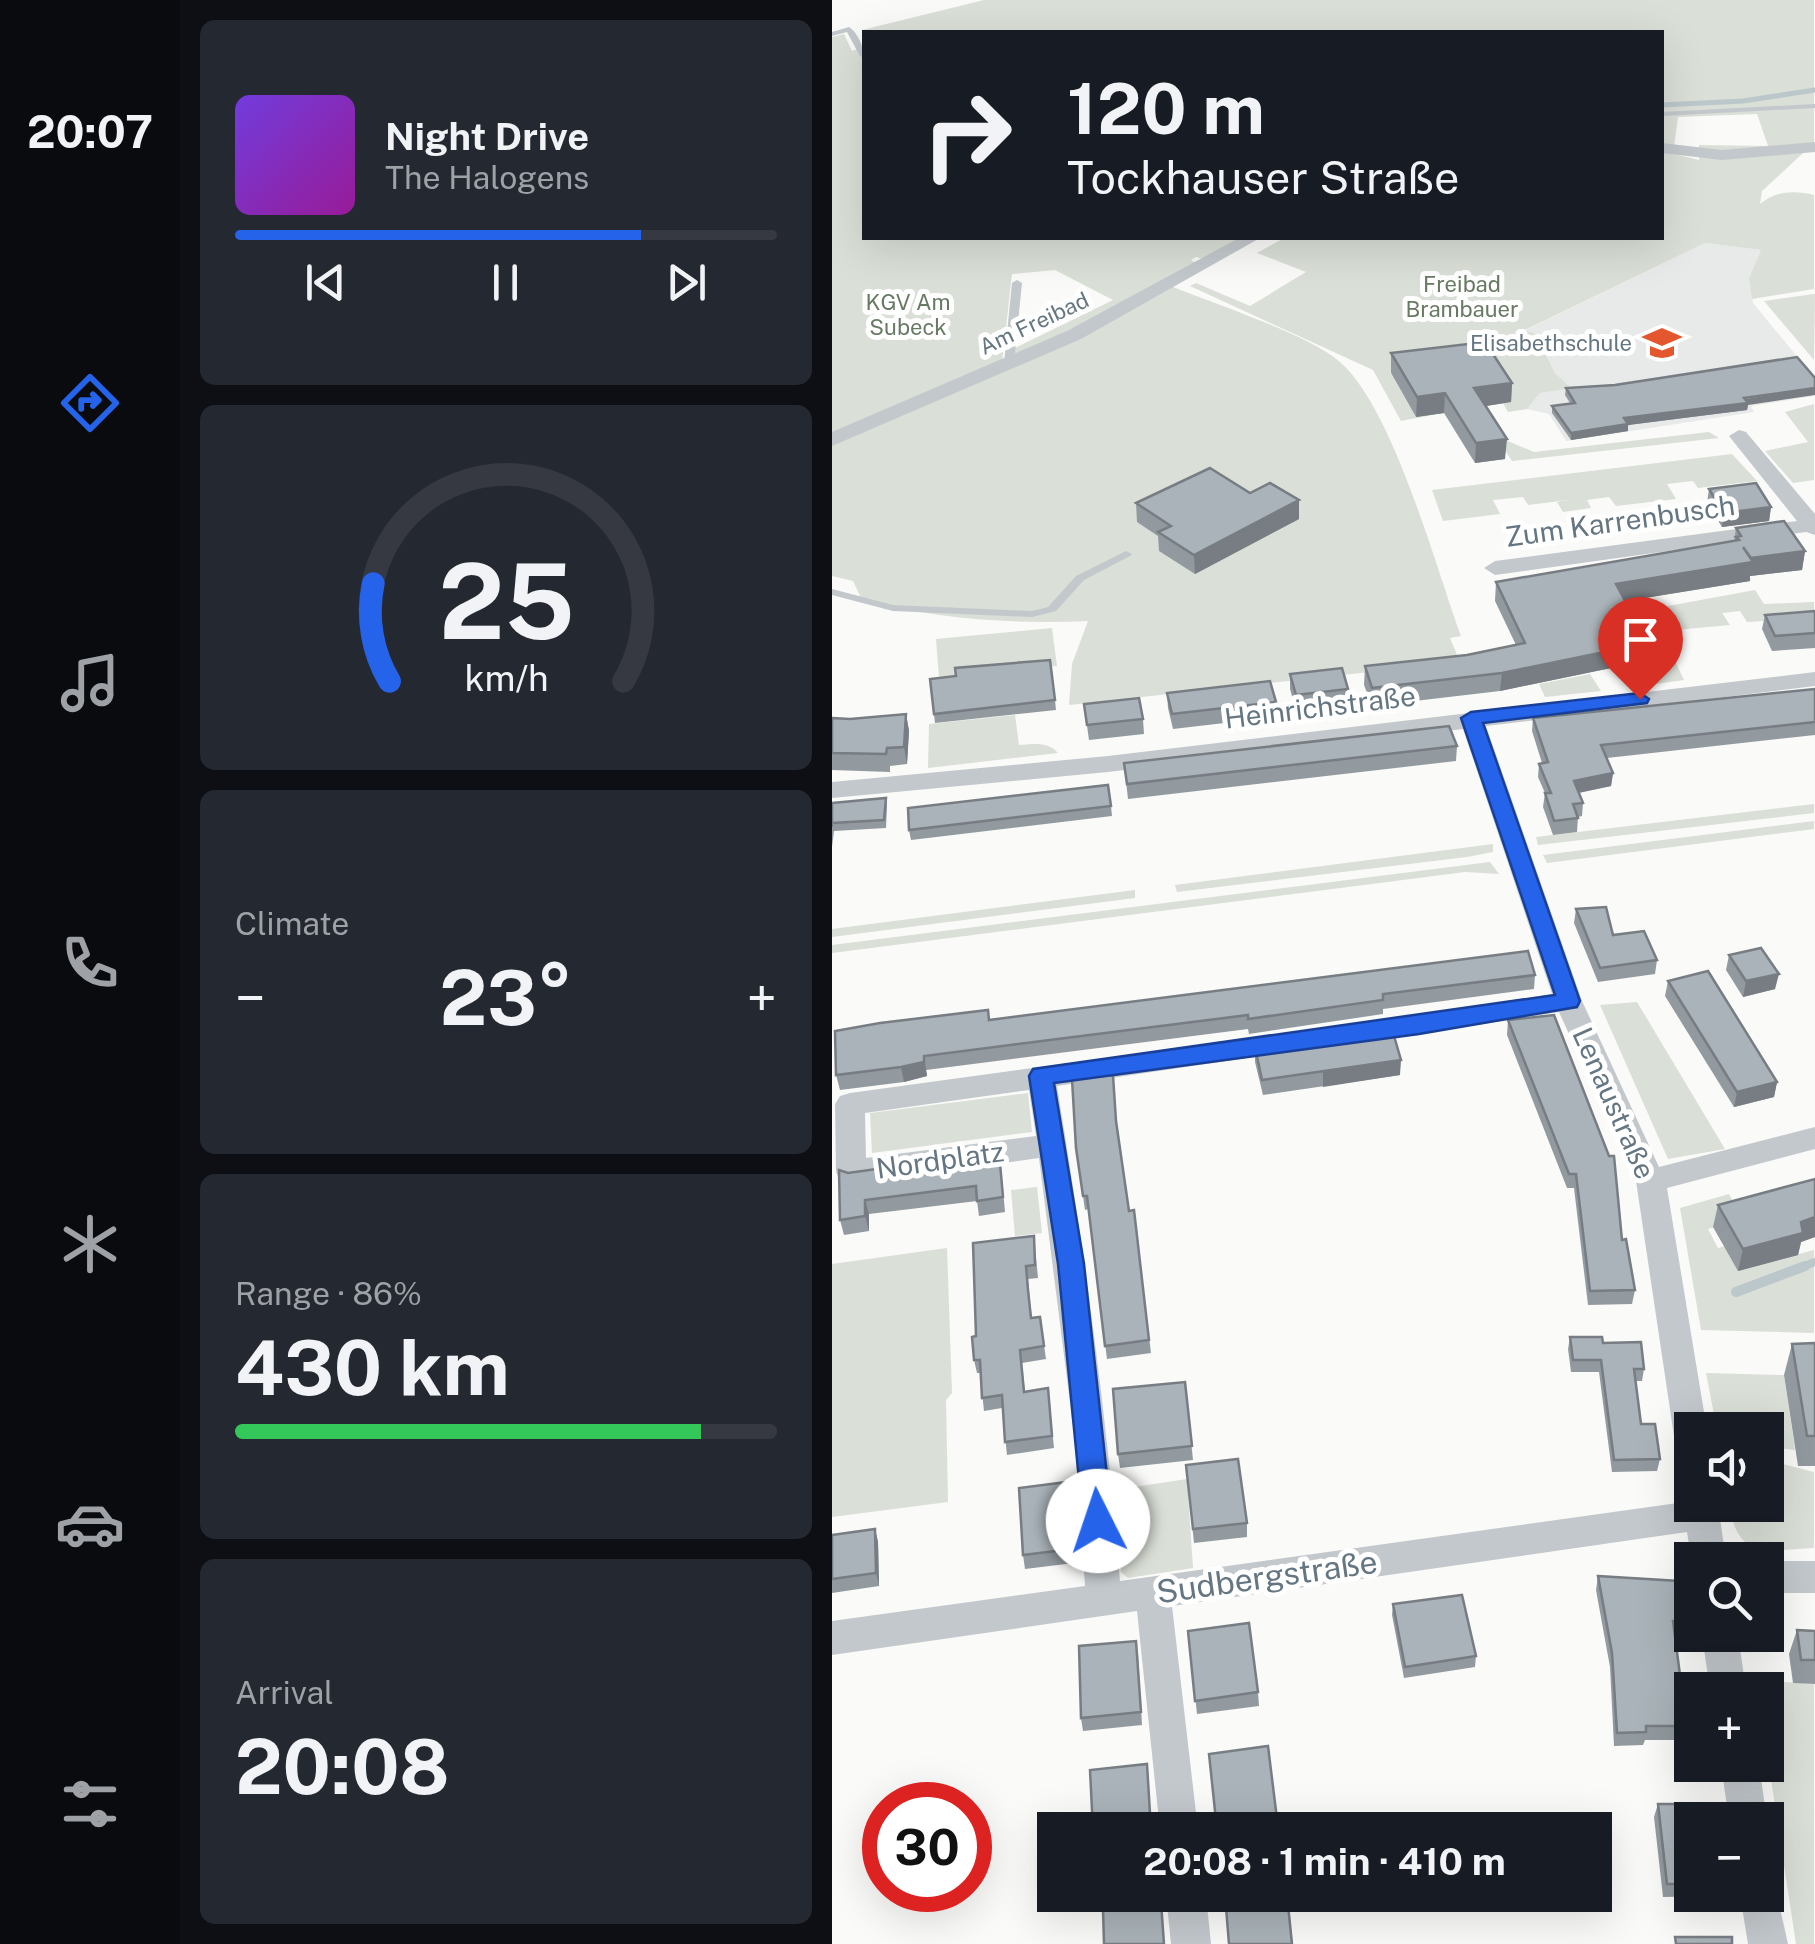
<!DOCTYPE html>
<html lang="en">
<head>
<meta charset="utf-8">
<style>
	:root { --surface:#171b24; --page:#242831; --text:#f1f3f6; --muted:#9ea1a6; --line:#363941; --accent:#2563eb }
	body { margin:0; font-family:"Public Sans",sans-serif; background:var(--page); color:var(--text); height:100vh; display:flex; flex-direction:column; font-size:38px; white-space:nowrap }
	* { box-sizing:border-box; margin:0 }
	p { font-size:32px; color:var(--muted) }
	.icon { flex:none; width:55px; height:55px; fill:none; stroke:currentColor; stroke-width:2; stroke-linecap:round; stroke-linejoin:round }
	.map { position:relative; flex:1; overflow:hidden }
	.side { display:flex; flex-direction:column; gap:20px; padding:20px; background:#0d0f14; width:652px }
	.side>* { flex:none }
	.guide { position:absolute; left:30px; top:30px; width:802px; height:210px; border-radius:0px; box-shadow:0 10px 40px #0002; background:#171b24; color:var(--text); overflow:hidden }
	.fabs { position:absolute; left:842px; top:1412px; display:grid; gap:20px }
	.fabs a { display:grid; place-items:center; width:110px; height:110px; border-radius:0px; background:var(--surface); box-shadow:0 10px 40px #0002; font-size:50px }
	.speed { position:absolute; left:30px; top:1782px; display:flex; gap:20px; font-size:50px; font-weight:700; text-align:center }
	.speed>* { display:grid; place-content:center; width:130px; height:130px; border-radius:50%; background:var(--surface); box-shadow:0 10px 40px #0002; line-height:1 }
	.speed .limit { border:15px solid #d22; background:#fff; color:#111 }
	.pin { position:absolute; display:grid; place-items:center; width:85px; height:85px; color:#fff; margin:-102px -42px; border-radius:50% 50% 50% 0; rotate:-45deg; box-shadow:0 0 10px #0007 }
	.pin .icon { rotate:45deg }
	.me { position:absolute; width:110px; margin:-55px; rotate:356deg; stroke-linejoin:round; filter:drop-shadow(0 0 8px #0008) }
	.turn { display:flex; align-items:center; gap:35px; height:210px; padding:0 40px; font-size:45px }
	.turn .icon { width:130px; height:130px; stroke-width:2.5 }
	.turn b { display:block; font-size:70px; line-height:85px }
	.big { font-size:75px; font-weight:700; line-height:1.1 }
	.side .widget { flex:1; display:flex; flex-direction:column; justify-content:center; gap:15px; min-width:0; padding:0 35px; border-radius:15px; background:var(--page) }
	.side .dial { align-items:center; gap:0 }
	.dial svg { height:260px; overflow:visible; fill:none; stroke:var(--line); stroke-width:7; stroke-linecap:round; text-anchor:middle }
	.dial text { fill:var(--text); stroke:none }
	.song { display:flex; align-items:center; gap:30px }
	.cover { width:120px; height:120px; border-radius:15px; background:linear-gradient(135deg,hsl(260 70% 55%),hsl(300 70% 35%)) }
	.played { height:10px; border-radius:5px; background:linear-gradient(90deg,var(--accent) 75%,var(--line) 75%) }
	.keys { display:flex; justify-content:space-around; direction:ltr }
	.heat { display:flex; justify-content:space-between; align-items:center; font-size:55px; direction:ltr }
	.charge { height:15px; border-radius:8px; background:linear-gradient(90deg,#34c759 86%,var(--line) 0) }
	.trip { position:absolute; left:205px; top:1812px; width:575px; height:100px; border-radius:0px; background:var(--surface); box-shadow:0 10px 40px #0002; font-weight:700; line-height:100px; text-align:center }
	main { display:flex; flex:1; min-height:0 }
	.tabs { display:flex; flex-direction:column; width:180px; justify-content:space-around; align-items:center; background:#090b0e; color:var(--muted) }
	.tabs .icon { width:70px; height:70px }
	.tabs .selected { color:var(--accent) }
	.tabs b { font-size:45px; color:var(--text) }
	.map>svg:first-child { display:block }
	.built { fill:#e8e9e9 }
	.green { fill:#dadfd7 }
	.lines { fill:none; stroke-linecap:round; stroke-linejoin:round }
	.stream-far2 { stroke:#bbc7cb; stroke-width:5 }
	.stream-far1 { stroke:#bbc7cb; stroke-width:8 }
	.stream { stroke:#bbc7cb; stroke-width:10 }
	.lane { fill:#c3c8cc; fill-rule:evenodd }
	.street { fill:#c3c8cc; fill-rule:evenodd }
	.wall { fill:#929a9f }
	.shaded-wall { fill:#777d82 }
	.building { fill:#aab3b9; stroke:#777d82; stroke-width:2.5 }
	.route { fill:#2563eb; stroke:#184099; stroke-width:2.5 }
	.labels { text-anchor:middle; stroke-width:10; stroke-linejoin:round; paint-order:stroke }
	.far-park-label { font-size:22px; fill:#687a64; stroke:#fff }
	.far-street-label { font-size:22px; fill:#657683; stroke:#fff }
	.far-poi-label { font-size:22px; fill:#657683; stroke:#fff; text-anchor:end }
	.street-label { font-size:28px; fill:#657683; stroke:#fff }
	.near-street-label { font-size:32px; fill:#657683; stroke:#fff }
</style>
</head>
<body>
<main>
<nav class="tabs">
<b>20:07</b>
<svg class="icon selected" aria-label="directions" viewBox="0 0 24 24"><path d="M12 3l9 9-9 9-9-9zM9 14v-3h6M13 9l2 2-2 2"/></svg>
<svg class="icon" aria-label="music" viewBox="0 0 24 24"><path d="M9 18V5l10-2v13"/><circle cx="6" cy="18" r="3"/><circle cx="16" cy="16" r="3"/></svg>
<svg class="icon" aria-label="phone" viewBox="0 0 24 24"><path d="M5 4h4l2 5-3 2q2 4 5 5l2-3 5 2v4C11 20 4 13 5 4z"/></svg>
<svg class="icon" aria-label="climate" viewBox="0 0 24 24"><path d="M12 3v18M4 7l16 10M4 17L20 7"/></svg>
<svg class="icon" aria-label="car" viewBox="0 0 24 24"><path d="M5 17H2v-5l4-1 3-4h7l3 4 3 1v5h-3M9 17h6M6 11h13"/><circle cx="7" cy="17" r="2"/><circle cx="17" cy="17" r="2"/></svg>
<svg class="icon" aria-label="filters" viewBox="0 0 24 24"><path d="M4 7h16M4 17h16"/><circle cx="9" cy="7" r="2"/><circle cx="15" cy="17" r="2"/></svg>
</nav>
<section class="side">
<div class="widget">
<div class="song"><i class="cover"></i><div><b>Night Drive</b><p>The Halogens</p></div></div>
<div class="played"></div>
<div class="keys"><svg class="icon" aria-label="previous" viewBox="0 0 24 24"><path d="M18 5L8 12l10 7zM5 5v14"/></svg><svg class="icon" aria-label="pause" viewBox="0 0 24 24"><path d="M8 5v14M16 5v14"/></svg><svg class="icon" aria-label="next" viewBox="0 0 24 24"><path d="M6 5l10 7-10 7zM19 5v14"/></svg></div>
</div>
<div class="widget dial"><svg viewBox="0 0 100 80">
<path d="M14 69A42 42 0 1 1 86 69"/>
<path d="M14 69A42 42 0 0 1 9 39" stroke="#2563eb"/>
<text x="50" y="56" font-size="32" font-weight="700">25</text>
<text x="50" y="72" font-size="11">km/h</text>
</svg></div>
<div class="widget"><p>Climate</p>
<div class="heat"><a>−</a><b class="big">23°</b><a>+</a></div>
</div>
<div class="widget"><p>Range · 86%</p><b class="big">430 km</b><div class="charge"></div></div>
<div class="widget"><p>Arrival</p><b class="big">20:08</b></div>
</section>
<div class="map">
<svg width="983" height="1944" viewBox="0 0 983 1944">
	<rect width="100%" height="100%" fill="#fafaf8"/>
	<path class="built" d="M873 243 929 250 917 278 921 303 982 377V396L919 406 922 412 734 441 717 414 695 409 708 393 737 388 723 373 714 355 694 347 715 339 692 331Z"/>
	<g class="green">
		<path d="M152 0H982V143L930 191 928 204C944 191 962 190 982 195V289L920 299 917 278 929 250 873 243 693 330 717 339 695 347 714 355 723 373 739 388 708 393 695 409 676 412 671 403H678L652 361 558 372 584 417 626 410 569 421 541 370 358 286 364 283 418 306 474 272 425 253 452 238H830V151L867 160V145L936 146 925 114 846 117 842 147 830 146V32L32 33 30 30Z"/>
		<path d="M12 34 20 51 32 47V238H409L371 259 364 257 359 260 364 263 229 337 183 355V348L281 300 223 270 180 274 170 363 0 436V37Z"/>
		<path d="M339 286C382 304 476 334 508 362 561 408 604 568 629 636L618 638 628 662 237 705 240 664 256 621C183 624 100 620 29 598L21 581 0 576V445Z"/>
		<path d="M982 294H983L982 360 932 301Z"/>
		<path d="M982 404V480L961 483 933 451 976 442 953 412Z"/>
		<path d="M877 432 887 438 680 461 664 436 702 452Z"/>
		<path d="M900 454 925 481 866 488 861 481 835 484 844 499 784 506 777 497 755 500 759 508 731 512 725 502 736 500 696 505 691 497 661 500 668 514 611 521 600 490Z"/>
		<path d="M923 590 932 604 982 602V618L915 622 908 611 890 613 898 625 811 633 798 613Z"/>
		<path d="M220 628 225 666 107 677 104 639Z"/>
		<path d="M825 655 828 660 842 659 852 680 817 685 802 659Z"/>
		<path d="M758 674 769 691 713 697 707 684Z"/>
		<path d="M183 715 187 745C201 744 216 741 226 753L96 768 97 724Z"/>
		<path d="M982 804V813L706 845 704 837Z"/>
		<path d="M982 821V829L715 863 711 855Z"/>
		<path d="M661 844V852L635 857 345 892 343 885Z"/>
		<path d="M658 862 667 874 633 872 0 953V945Z"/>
		<path d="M303 890V898L0 937V929Z"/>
		<path d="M805 1002 893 1149 836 1159 768 1005Z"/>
		<path d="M196 1093 200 1132 40 1153 38 1113Z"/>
		<path d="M205 1187 210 1233 183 1236 179 1190Z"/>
		<path d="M897 1194 911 1219 876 1229 886 1248 893 1246 907 1270 982 1250V1333L869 1330 848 1208Z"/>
		<path d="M115 1248 120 1393 114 1400 116 1502 0 1517V1264Z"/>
		<path d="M874 1373 952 1375 963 1450 936 1447 935 1450V1430H885Z"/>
		<path d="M935 1460 982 1472V1548C936 1550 906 1561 897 1505H935Z"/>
		<path d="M355 1479 361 1568 296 1578 289 1572 283 1490Z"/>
		<path d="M924 1680 982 1684V1944H964L935 1753V1690H926Z"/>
	</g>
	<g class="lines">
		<path class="stream-far2" d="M830 105 911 101 983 90"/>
		<path class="stream-far1" d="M967 1268 983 1262"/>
		<path class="stream" d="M904 1292 973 1266"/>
		<g class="lane">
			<path d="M17 27C26 33 32 47 32 58L28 56 15 32 0 36V32Z"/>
			<path d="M983 104V108L830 116V112Z"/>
			<path d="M185 280 190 283 182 363 177 366 172 363 180 283Z"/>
			<path d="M294 551 300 554 298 556 252 580 224 611 200 617 61 611 0 595V589L61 605 200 611 216 607 244 576Z"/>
		</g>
		<g class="street">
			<path d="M983 142V152L890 160 830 153V143L890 150Z"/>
			<path d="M407 238H428L249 339 0 446V432L235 331Z"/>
			<path d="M907 430 914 432 983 514V535L974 532 663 575 652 568 663 561 965 521 897 436Z"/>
			<path d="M983 672V686L654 726 750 1001 827 1167 983 1127V1149L835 1188 875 1430H860V1457L848 1453 843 1443 804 1181 727 1012 525 1044 515 1041 511 1034 515 1027 525 1024 720 994 631 729 276 772 0 798V782L276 756Z"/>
			<path d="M458 1033 468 1036 472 1043 468 1050 225 1086C252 1251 275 1415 288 1581L853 1502 860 1493V1505H886L894 1560H860V1563L855 1532 340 1606 366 1830H328L305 1611 0 1655V1621L253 1586 243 1442 207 1158 19 1184 8 1180 4 1172 3 1104 8 1096 18 1093ZM197 1090 204 1136 34 1158 33 1113Z"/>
			<rect x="935" y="1561" width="48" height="32"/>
			<path d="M870 1635H906L914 1690H878Z"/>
			<path d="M889 1765H927L935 1820V1821L897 1820Z"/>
			<path d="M935 1878 942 1881 956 1944H916L908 1895H935Z"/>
			<path d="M334 1895H374L379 1944H339Z"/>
		</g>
	</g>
	<g class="wall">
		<path d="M559 353 680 383 679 402 654 406 673 459 643 463 612 413 584 417 559 373Z"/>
		<path d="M734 388 916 405 915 410 796 425V431L739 440 720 413V406L738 403 733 395Z"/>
		<path d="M877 489 939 507 937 521 890 527 875 503Z"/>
		<path d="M418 493 467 500V519L363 574 327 551 326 536 305 522 304 503Z"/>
		<path d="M904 528 973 551 970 570 918 576V581L793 601 813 661 668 691 540 706 532 685 533 666 635 655 684 645 663 601 664 582 902 541Z"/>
		<path d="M983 611V648L940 651 930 629 933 615Z"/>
		<path d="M458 674 516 689V704L464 710 458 689Z"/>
		<path d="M124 676 223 700 224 710 103 723 98 679Z"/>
		<path d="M983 689V735L775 758 781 773 779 786 747 793 751 803 750 816 746 817 745 832 721 835 711 807 713 793 706 777 707 764 710 763 700 731 701 718Z"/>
		<path d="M335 693 444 702V717L341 729 336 708Z"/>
		<path d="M252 704 311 719 312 734 257 740Z"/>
		<path d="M74 714 77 731 75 764 58 766V772L0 770V718L18 719Z"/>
		<path d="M625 746 624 761 296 799 292 763Z"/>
		<path d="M54 798 55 806 54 828 2 831 0 847V803Z"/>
		<path d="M279 806 280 816 79 840 77 830Z"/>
		<path d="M744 909 781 935 825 960 823 974 766 982 742 923Z"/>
		<path d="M897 955 943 989 911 997 894 970Z"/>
		<path d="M703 975 702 989 551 1009V1014L417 1034 416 1029 94 1070 95 1076 72 1082 8 1090 4 1075 158 1020Z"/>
		<path d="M836 981 945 1082 942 1097 902 1107 833 996Z"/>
		<path d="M676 1020 790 1240 803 1290 800 1304 756 1305 742 1188H735L675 1035Z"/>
		<path d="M423 1047 568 1075 431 1095 423 1062Z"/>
		<path d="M285 1128 297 1211 302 1210 319 1353 275 1359 256 1209 253 1210 244 1148Z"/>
		<path d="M169 1167 173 1212 147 1216 145 1201 37 1214V1231L12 1235 8 1220 16 1173Z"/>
		<path d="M983 1179V1237L969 1242 966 1255 906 1271 881 1227 886 1205Z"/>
		<path d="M202 1236 206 1278 196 1279 198 1303 200 1318 208 1317 214 1359 190 1363 193 1392 216 1388 222 1448 175 1455 170 1408 152 1411 148 1373H145L142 1360 144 1336Z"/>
		<path d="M738 1337 771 1343 812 1369 810 1381H803L809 1424 828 1459 825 1471 780 1472 767 1372H739L736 1349Z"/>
		<path d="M983 1343V1466H966L952 1375 960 1344Z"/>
		<path d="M353 1382 361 1460 288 1468 286 1454Z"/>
		<path d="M354 1465 415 1523V1537L362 1543Z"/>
		<path d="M237 1496 242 1563 193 1569 191 1555Z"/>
		<path d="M43 1529 46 1542 47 1586 0 1593V1535Z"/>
		<path d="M766 1576 852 1621 848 1634H843L849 1683 860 1690V1740H813L811 1745 782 1746 778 1667 764 1590Z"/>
		<path d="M561 1604 644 1656 643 1667 572 1678 560 1615Z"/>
		<path d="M965 1630 983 1631V1684L961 1683 957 1654Z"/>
		<path d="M356 1631 426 1692 427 1706 365 1714Z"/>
		<path d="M306 1654 310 1725 251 1731 249 1718Z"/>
		<path d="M826 1804 860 1820V1895H887V1896L831 1897 822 1817Z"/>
	</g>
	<g class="shaded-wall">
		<path d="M680 383 679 402 641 408 642 388Z"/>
		<path d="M983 388V395L916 405 915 410 796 425V431L739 440V433L792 418Z"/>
		<path d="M613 393 612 413 584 417 585 397Z"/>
		<path d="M675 439 673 459 643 463 644 443Z"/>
		<path d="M467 500V519L363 574 362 555Z"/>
		<path d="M939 507 937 521 890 527 892 513Z"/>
		<path d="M973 551 970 570 918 576V581L782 603 784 584 919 558Z"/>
		<path d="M816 643 813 661 668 691 670 673Z"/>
		<path d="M74 714 77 731 75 764 72 747Z"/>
		<path d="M781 773 779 786 740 794 742 781Z"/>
		<path d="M947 974 943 989 911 997 914 981Z"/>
		<path d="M92 1056 95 1076 72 1082 69 1067Z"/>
		<path d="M569 1060 568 1075 491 1087V1072Z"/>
		<path d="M945 1082 942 1097 902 1107 905 1092Z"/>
		<path d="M33 1200 37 1214V1231L33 1216Z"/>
		<path d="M983 1217V1237L969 1242 966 1255 906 1271 911 1249 969 1222Z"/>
		<path d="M235 1482 237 1496 242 1563 240 1549Z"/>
		<path d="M43 1529 46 1542 47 1586 44 1573Z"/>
	</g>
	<g class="building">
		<path d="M653 342 680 383 642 388 675 439 644 443 613 393 585 397 559 353Z"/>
		<path d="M965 357 983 378V388L912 398 916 403 792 418 796 424 739 433 720 406 743 403 734 388 783 385Z"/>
		<path d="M378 468 418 493 438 483 467 500 362 555 326 532 339 526 304 503Z"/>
		<path d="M924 483 939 507 892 513 877 489Z"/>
		<path d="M952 521 973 551 919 558 911 547 921 562 784 584 816 643 670 673 540 688 533 666 635 655 693 643 664 582 907 540 904 537 909 536 904 528Z"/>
		<path d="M983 611V633L943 636 933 615Z"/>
		<path d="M218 660 223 700 102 714 98 679 124 676 123 668Z"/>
		<path d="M510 668 516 689 464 695 458 674Z"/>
		<path d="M438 681 444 702 340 714 335 693Z"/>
		<path d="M983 689V722L769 745 781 773 742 781 751 803 741 804 746 818 722 821 713 793H719L707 764 716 762 701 718Z"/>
		<path d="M307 698 311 719 255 725 252 704Z"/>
		<path d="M74 714 72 747 55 748 54 754 0 753V718L18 719Z"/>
		<path d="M617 726 625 746 295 784 292 763Z"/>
		<path d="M276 785 279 806 77 830 76 808Z"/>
		<path d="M54 798 52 820 0 823V827V803Z"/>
		<path d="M774 907 781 935 812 931 825 960 768 968 744 909Z"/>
		<path d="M929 948 947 974 914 981 897 955Z"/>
		<path d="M696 951 703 975 551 994V1000L416 1019V1015L92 1056V1062L69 1067 4 1075 3 1031 48 1023 156 1010 157 1020Z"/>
		<path d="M876 971 945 1082 905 1092 836 981Z"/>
		<path d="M722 1015 777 1156H782L790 1240 794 1239 803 1290 758 1291 744 1174H737L676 1020Z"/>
		<path d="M560 1029 569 1060 430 1080 423 1047Z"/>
		<path d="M281 1075 284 1121 297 1211 302 1210 317 1340 273 1346 255 1196H251L244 1148 240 1079Z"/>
		<path d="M167 1152 171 1197 145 1201 144 1186 33 1200V1216L8 1220 7 1170 16 1173Z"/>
		<path d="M983 1179V1217L969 1222 971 1233 911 1249 886 1205Z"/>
		<path d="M202 1236 203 1265 194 1266 196 1290 199 1318 208 1317 212 1346 188 1350 192 1392 216 1388 220 1436 173 1442 170 1395 150 1398 148 1360H142L140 1337 144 1336 141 1243Z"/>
		<path d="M738 1337H770L771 1343 809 1342 812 1369H802L809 1424H823L828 1459 782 1460 769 1360H741Z"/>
		<path d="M983 1343V1436H975L960 1344Z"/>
		<path d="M353 1382 360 1446 286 1454 281 1389Z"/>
		<path d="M406 1459 415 1523 361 1529 354 1465Z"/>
		<path d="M235 1482 240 1549 191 1555 187 1488Z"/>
		<path d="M43 1529 44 1573 0 1579V1535Z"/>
		<path d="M766 1576 847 1581 852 1621H841L849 1683H860V1726H814V1732L785 1733 780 1653Z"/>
		<path d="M630 1595 644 1656 573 1667 561 1604Z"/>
		<path d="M417 1623 426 1692 363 1701 356 1631Z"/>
		<path d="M965 1630 983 1631V1660H969Z"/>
		<path d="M304 1641 309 1712 249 1718 247 1646Z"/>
		<path d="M436 1746 446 1827 422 1830H385L377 1754Z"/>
		<path d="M315 1764 319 1830H261L258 1770Z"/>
		<path d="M826 1804H880L882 1820H860V1884H835Z"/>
		<path d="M393 1895H455L460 1944H397Z"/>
		<path d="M329 1902 332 1944H272L271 1909Z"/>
		<path d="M843 1937H900V1944H844Z"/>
	</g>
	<path class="route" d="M808 693 817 699 815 703 651 723 748 1001 745 1007 587 1034 222 1083 252 1264 280 1521 276 1530 266 1534 256 1530 251 1521 226 1264 197 1076 201 1069 723 995 629 718 639 712Z"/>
	<defs>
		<g id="school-bare" transform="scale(3)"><path d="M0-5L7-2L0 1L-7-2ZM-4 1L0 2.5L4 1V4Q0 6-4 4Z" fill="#e4572e" stroke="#fff" stroke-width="2.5" paint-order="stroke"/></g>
	</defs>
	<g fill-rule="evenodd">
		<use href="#school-bare" x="830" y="343"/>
	</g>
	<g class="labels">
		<g class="far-park-label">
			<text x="630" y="292">Freibad<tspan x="630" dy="25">Brambauer</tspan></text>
			<text x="76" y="310">KGV Am<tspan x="76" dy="25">Subeck</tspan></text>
		</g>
		<g class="far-street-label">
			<text transform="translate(202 323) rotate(-25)" y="8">Am Freibad</text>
		</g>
		<g class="far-poi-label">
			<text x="800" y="351">Elisabethschule</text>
		</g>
		<g class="street-label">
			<text transform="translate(788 521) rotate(-8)" y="10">Zum Karrenbusch</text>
			<text transform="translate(488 707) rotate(-7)" y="10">Heinrichstraße</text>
			<text transform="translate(782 1103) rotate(66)" y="10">Lenaustraße</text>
			<text transform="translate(108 1160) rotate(-8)" y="10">Nordplatz</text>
		</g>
		<g class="near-street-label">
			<text transform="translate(435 1577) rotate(-8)" y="11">Sudbergstraße</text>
		</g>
	</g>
</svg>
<div class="fabs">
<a><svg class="icon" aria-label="sound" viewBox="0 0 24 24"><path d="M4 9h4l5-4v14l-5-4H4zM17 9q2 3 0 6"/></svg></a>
<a><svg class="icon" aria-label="search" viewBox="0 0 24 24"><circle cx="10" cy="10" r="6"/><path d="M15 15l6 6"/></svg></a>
<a>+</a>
<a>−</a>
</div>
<div class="speed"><div class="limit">30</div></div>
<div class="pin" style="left:808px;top:699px;background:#d93025"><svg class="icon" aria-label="arrive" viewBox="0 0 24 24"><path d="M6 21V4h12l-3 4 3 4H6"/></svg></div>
<svg class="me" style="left:266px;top:1521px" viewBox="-20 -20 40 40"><circle r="19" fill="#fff"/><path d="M0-13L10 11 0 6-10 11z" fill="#2563eb"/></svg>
<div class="trip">20:08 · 1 min · 410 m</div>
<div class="guide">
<div class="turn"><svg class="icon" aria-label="right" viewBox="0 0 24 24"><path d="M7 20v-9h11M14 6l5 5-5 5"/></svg><div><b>120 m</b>Tockhauser Straße</div></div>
</div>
</div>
</main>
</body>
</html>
